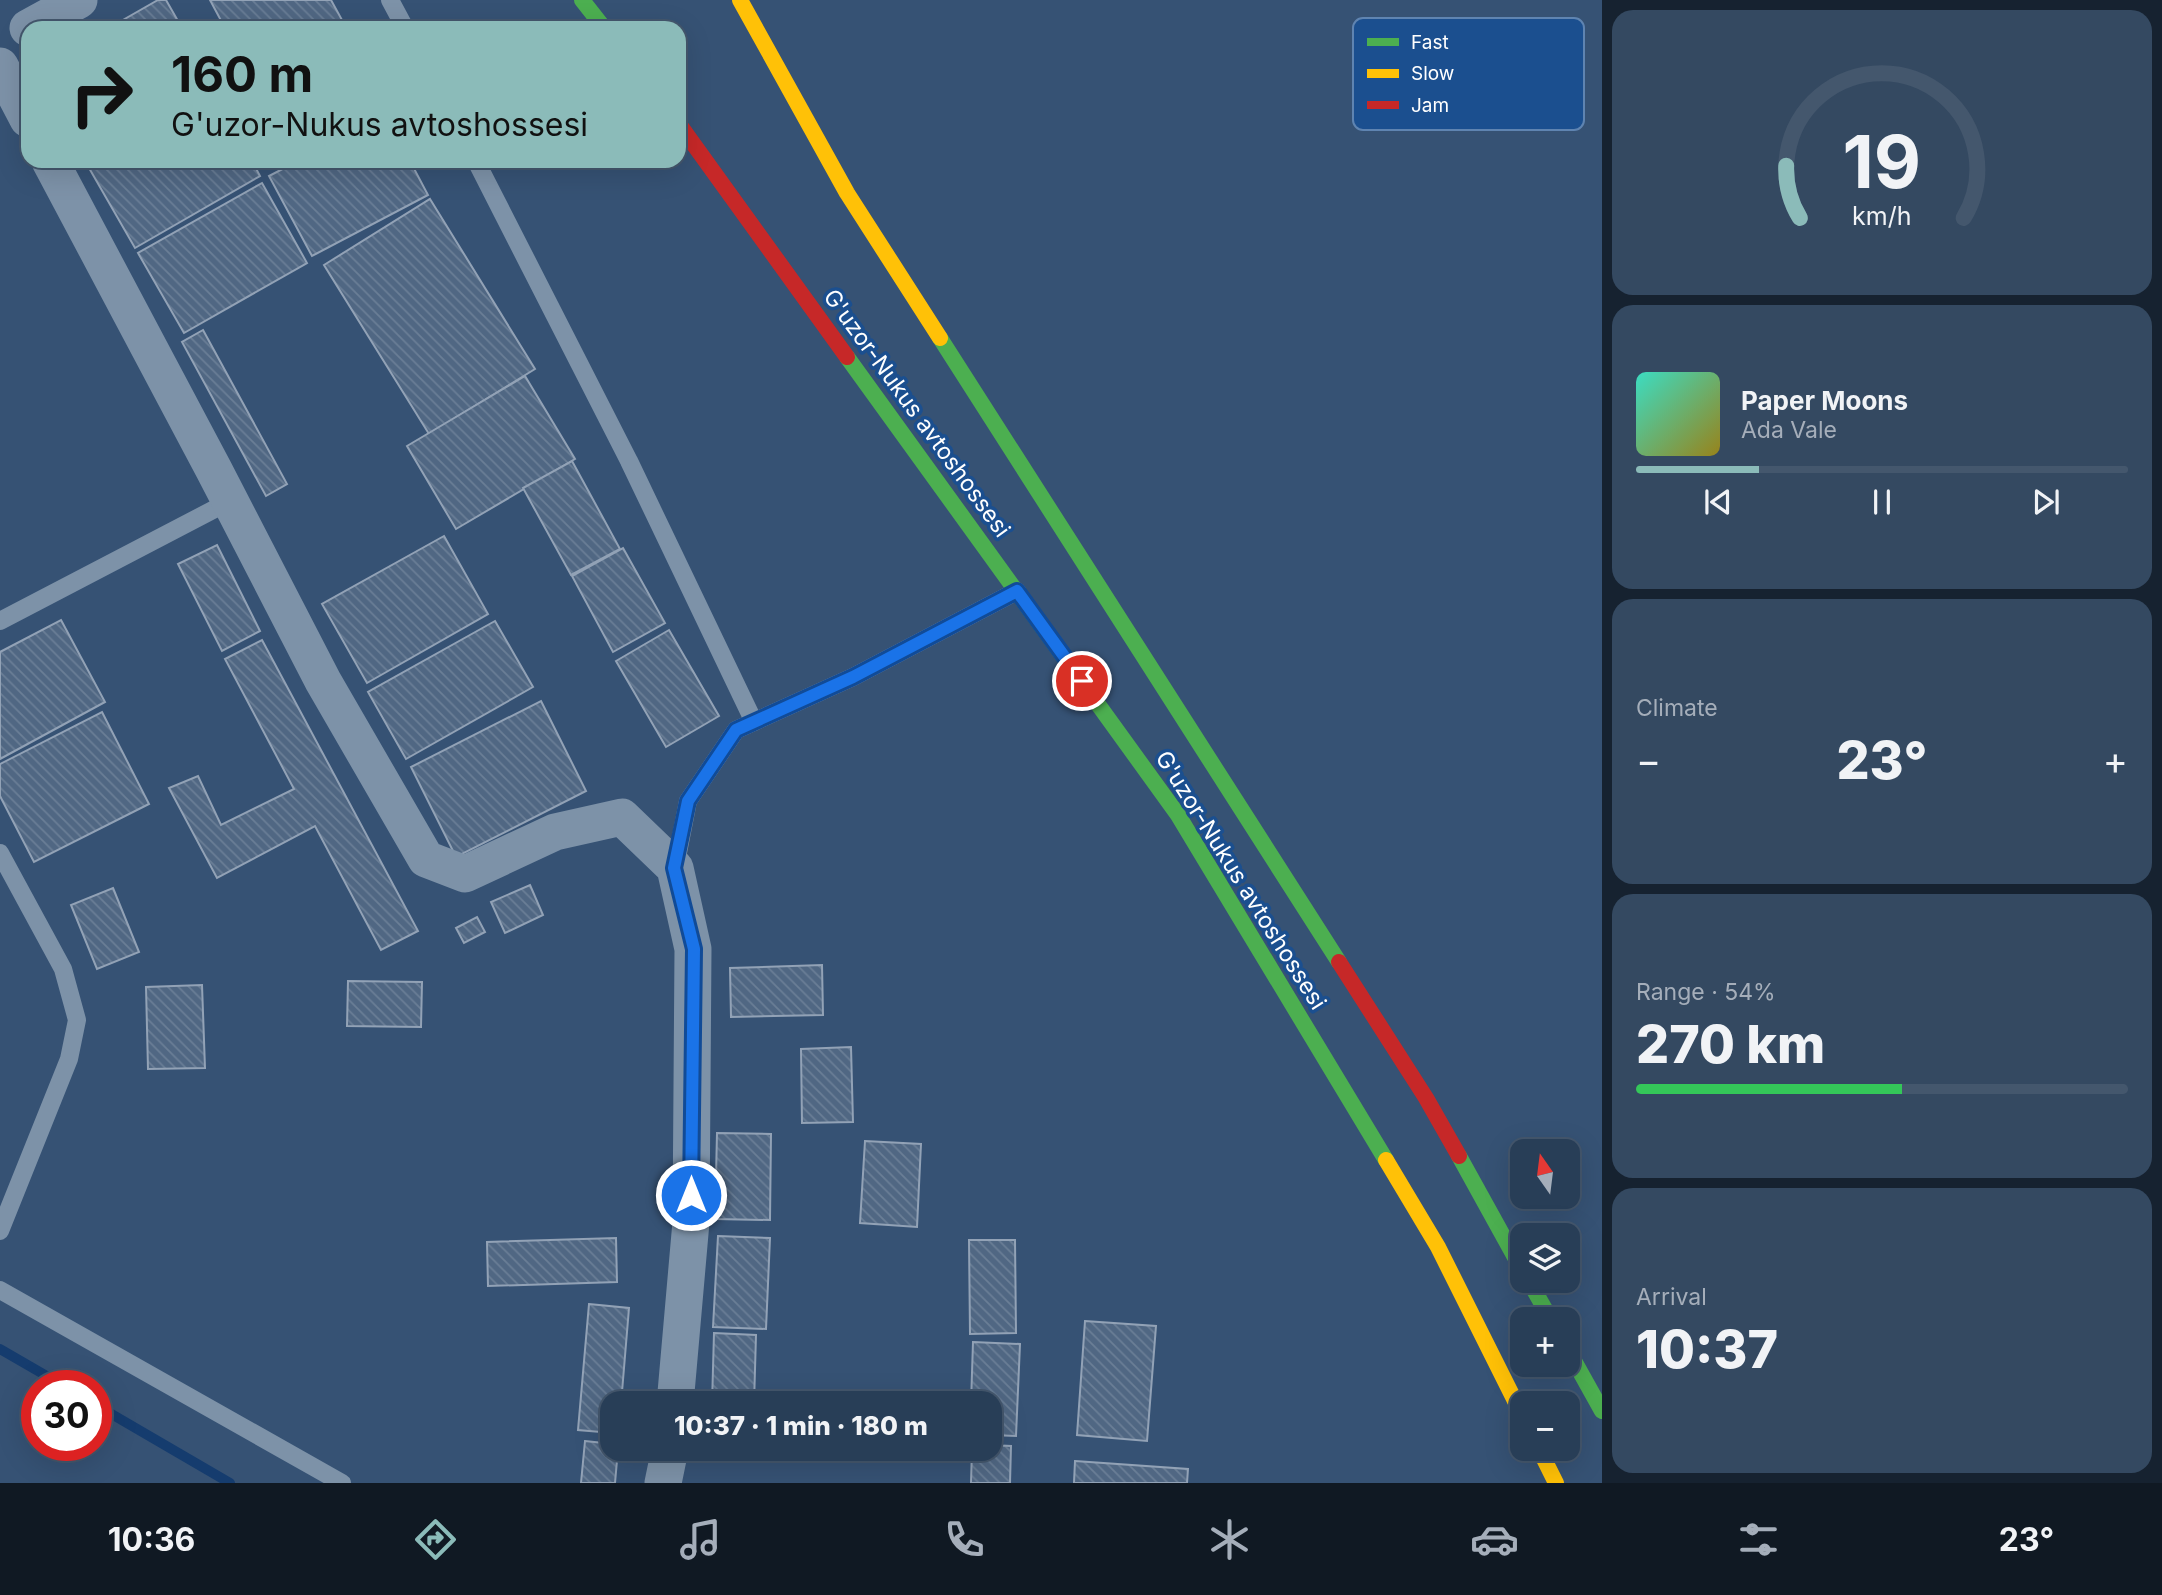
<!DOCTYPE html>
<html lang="en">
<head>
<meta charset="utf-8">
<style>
	:root { --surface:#283e57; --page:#344961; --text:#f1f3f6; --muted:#a5aeba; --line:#44576d; --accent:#8bbbb9 }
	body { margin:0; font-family:Inter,sans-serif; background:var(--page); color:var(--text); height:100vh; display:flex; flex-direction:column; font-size:26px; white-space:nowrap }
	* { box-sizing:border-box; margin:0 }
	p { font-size:23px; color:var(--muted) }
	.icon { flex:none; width:38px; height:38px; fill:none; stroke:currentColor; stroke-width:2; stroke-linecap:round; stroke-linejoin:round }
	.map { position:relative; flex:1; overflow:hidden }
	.details { display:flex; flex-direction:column; gap:10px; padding:10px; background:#162230; width:560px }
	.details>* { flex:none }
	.banner { position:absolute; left:21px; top:21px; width:665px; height:147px; border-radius:21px; box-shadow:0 7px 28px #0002,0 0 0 2px var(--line); background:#8bbbb9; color:#111; overflow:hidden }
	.needle { width:46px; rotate:346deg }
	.controls { position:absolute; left:1510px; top:1139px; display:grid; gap:14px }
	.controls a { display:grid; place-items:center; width:70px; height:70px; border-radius:14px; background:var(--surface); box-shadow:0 7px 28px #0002,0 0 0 2px var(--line); font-size:35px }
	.speed { position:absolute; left:21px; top:1370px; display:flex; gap:14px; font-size:35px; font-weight:700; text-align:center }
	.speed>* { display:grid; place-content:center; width:91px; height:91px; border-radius:50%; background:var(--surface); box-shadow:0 7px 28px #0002,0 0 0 2px var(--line); line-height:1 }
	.speed .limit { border:10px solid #d22; background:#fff; color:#111 }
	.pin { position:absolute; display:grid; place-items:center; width:60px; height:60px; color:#fff; margin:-30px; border:4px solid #fff; border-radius:50%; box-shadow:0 2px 7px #0007 }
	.me { position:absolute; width:77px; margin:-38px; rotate:0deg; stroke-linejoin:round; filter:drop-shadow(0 0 5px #0008) }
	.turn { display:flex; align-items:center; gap:24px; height:147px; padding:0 35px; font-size:32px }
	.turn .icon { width:91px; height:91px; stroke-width:2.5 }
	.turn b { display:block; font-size:49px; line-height:60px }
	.big { font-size:52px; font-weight:800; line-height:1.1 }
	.details .widget { flex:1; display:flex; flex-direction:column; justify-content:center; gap:10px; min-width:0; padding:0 24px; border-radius:21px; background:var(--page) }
	.details .dial { align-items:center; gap:0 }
	.dial svg { height:182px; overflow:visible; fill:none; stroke:var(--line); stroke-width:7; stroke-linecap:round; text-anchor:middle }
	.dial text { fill:var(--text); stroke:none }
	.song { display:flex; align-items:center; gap:21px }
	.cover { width:84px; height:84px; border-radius:10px; background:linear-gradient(135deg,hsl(170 70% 55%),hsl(50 70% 35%)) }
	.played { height:7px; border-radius:4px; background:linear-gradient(90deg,var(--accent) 25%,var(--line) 25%) }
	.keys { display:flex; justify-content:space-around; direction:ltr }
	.heat { display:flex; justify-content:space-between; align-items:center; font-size:38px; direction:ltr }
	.charge { height:10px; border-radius:5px; background:linear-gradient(90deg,#34c759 54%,var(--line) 0) }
	.trip { position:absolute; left:600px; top:1391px; width:402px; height:70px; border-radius:21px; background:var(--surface); box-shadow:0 7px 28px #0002,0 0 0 2px var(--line); font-weight:800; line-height:70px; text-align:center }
	.tab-bar { display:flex; height:112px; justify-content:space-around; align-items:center; background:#101923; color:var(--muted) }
	.tab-bar .icon { width:49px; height:49px }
	.tab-bar .selected { color:var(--accent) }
	.tab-bar b { font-size:32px; color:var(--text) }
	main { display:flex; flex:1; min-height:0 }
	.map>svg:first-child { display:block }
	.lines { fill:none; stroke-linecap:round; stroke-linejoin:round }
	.stream { stroke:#153c6e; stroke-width:10 }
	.building { fill:url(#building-back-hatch); stroke:#92a2b6; stroke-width:2 }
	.lane { stroke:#7d92a8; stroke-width:18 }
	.street { stroke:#7d92a8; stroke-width:37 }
	.fast { stroke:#4caf50; stroke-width:16 }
	.slow { stroke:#ffc107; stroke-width:16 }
	.jam { stroke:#c62828; stroke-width:16 }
	.route-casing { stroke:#114b97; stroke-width:18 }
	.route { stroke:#1a73e8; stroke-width:12 }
	.labels { text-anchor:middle; stroke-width:7; stroke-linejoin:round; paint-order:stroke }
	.street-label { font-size:23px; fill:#fff; stroke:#1b4f8f }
	.key { fill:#1b4f8f; stroke:#5f84b1; stroke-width:2 }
	.key-label { font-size:19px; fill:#fff }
</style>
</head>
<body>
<main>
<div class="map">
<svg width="1602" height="1483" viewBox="0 0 1602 1483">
	<defs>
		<pattern id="building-back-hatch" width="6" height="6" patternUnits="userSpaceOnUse" patternTransform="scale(1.75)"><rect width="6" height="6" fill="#506783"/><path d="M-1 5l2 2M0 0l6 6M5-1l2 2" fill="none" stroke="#6a7e96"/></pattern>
	</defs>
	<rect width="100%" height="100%" fill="#365274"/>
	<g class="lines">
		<g class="stream">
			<path d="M0 1349 64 1386"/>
			<path d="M96 1405 230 1483"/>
		</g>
	</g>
	<g class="building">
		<path d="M158 0H166L182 28H109Z"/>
		<path d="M210 0H331L342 20 327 28H225Z"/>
		<path d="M85 161H252L260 176 135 248Z"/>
		<path d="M298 161H410L428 195 312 256 269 176Z"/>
		<path d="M262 183 307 263 184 333 138 253Z"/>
		<path d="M430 199 535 369 429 434 324 265Z"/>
		<path d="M203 330 287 484 266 496 182 342Z"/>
		<path d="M525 376 575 459 456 529 407 446Z"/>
		<path d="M572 461 620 549 571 575 523 488Z"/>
		<path d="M444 536 488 614 367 683 322 604Z"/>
		<path d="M217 545 260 631 222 651 178 564Z"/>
		<path d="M623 548 665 623 613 652 572 576Z"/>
		<path d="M61 620 105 702 0 759V652Z"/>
		<path d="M495 621 533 687 406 759 368 692Z"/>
		<path d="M669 630 719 716 666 747 616 661Z"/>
		<path d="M262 640 418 931 381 950 315 826 217 878 169 788 198 776 221 825 294 789 225 659Z"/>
		<path d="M541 701 586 791 456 857 411 767Z"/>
		<path d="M102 712 149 804 34 862 0 796V764Z"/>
		<path d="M530 885 543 915 505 933 491 902Z"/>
		<path d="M113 888 139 952 97 969 71 905Z"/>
		<path d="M477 917 485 932 464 943 456 928Z"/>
		<path d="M822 965 823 1015 731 1017 730 968Z"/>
		<path d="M348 981 422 982 421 1027 347 1026Z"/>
		<path d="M202 985 205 1068 148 1069 146 987Z"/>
		<path d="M851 1047 853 1122 802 1123 801 1049Z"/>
		<path d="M717 1133 771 1134 770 1220 715 1219Z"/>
		<path d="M865 1141 921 1144 917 1227 860 1223Z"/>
		<path d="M718 1236 770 1238 766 1329 713 1327Z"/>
		<path d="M616 1238 617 1282 488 1286 487 1242Z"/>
		<path d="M969 1240H1015L1016 1333 970 1334Z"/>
		<path d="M589 1304 629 1308 621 1404H612V1433L578 1430Z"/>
		<path d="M1085 1321 1156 1326 1147 1441 1077 1435Z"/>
		<path d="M714 1333 756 1335 754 1404H712Z"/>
		<path d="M973 1342 1020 1344 1016 1436 990 1435V1404H971Z"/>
		<path d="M585 1441 612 1444V1449H618L615 1483H581Z"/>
		<path d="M990 1445 1011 1446 1010 1483H971L972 1449H990Z"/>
		<path d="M1075 1461 1188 1469 1187 1483H1074Z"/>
	</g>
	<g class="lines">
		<g class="lane">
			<path d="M390 0 405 28"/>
			<path d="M476 161 629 461 754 722"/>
			<path d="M0 621 230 501"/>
			<path d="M0 853 63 969 77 1020 69 1059 0 1231"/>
			<path d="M675 868 688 801 736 730 853 677 1017 591"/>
			<path d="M0 1290 342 1483"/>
		</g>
		<g class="street">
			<path d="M28 28 79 0"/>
			<path d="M0 66 28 119"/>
			<path d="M50 161 214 470 323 681 426 859 465 874 555 832 622 817 675 868 693 949 691 1222 675 1404"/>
			<path d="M663 1483 670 1449"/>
		</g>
		<g class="fast">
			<path d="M582 0 604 28"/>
			<path d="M940 338 1339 962"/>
			<path d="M847 357 1178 815 1386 1160"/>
			<path d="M1459 1156 1522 1270"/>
			<path d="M1529 1281 1551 1320"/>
			<path d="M1568 1350 1602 1411"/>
		</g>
		<g class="slow">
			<path d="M740 0 847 193 940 338"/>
			<path d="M1386 1160 1438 1247 1522 1415"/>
			<path d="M1539 1449 1556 1483"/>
		</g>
		<g class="jam">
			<path d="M679 124 847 357"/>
			<path d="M1339 962 1426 1098 1459 1156"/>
		</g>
	</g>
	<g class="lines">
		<g class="route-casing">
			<path id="route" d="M691 1195 694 949 674 868 688 801 736 730 853 677 1017 591 1082 681"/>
		</g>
		<use href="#route" class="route"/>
	</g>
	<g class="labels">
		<g class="street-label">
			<text transform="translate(917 413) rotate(54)" y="8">G'uzor-Nukus avtoshossesi</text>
			<text transform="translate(1241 880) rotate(58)" y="8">G'uzor-Nukus avtoshossesi</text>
		</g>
	</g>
	<rect x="1353" y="18" width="231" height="112" rx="10" class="key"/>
	<rect x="1367" y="38" width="32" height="8" fill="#4caf50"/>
	<rect x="1367" y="69" width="32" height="9" fill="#ffc107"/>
	<rect x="1367" y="101" width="32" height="8" fill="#c62828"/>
	<g class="key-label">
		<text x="1411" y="49">Fast</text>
		<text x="1411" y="80">Slow</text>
		<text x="1411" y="112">Jam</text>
	</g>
</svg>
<div class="controls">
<a><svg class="needle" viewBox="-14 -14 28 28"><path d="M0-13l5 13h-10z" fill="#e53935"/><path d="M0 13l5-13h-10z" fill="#a5aeba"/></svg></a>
<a><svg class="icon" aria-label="layers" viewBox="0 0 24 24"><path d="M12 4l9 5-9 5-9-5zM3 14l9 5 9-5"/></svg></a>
<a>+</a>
<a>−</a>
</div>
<div class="speed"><div class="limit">30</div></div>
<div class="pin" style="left:1082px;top:681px;background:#d93025"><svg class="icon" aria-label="arrive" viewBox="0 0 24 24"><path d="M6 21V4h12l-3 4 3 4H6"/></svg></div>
<svg class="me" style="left:691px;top:1195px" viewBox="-20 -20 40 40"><circle r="17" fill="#1a73e8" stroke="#fff" stroke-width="3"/><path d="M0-11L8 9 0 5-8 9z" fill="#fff"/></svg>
<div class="trip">10:37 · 1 min · 180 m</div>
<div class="banner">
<div class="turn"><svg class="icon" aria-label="right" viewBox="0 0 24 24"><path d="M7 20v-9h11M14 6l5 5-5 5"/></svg><div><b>160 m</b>G'uzor-Nukus avtoshossesi</div></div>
</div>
</div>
<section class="details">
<div class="widget dial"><svg viewBox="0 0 100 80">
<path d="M14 69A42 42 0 1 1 86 69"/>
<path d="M14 69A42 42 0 0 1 8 46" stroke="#8bbbb9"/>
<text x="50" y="56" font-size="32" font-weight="700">19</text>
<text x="50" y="72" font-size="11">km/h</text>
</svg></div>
<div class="widget">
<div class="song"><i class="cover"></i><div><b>Paper Moons</b><p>Ada Vale</p></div></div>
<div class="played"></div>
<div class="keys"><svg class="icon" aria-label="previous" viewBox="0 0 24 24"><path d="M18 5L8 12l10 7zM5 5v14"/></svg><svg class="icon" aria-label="pause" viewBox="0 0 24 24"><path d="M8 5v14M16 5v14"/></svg><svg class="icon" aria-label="next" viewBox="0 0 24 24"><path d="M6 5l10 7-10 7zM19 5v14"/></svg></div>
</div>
<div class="widget"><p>Climate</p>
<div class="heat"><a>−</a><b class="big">23°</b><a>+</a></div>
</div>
<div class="widget"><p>Range · 54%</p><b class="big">270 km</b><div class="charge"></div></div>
<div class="widget"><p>Arrival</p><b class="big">10:37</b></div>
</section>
</main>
<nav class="tab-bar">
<b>10:36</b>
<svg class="icon selected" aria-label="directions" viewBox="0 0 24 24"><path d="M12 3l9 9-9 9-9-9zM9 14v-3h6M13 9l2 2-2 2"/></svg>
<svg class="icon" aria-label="music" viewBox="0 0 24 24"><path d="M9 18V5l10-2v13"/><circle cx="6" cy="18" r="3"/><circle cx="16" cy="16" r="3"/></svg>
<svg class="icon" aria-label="phone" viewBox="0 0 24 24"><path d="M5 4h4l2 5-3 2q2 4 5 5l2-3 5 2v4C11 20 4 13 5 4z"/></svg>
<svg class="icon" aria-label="climate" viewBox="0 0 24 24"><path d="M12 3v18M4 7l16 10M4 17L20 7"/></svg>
<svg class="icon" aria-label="car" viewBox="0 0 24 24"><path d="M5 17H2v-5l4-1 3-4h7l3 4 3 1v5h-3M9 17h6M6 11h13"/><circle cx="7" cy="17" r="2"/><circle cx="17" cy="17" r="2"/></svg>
<svg class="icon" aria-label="filters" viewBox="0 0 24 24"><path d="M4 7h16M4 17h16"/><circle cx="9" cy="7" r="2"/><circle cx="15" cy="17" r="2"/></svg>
<b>23°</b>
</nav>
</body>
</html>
